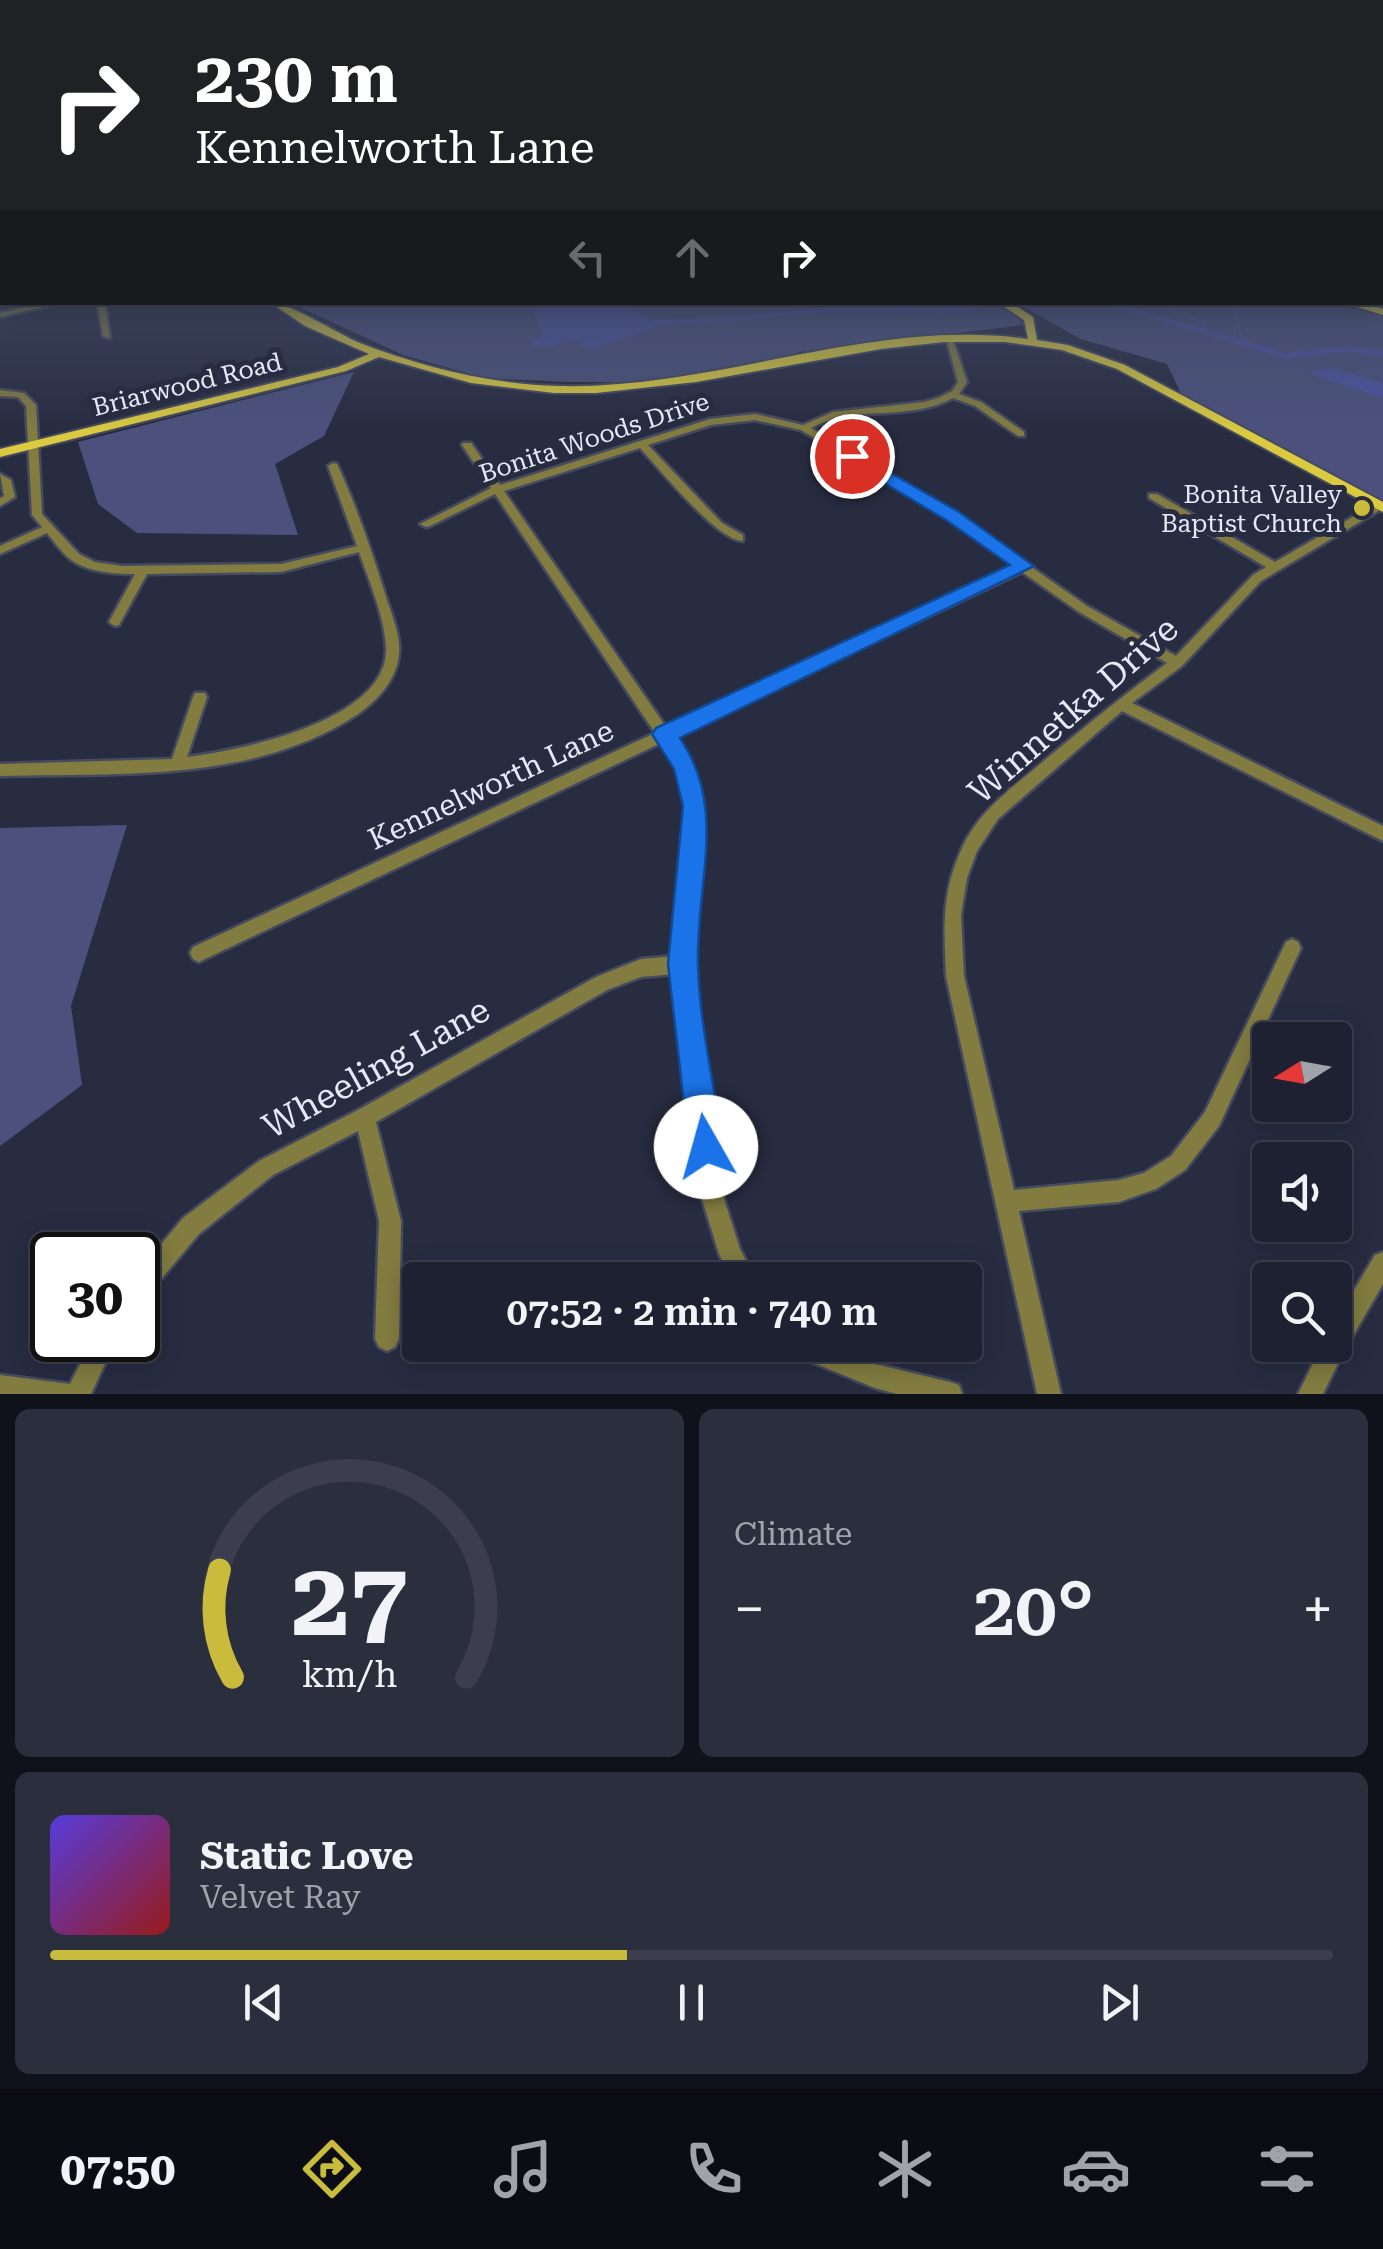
<!DOCTYPE html>
<html lang="en">
<head>
<meta charset="utf-8">
<style>
	:root { --surface:#1e2131; --page:#2b2e3d; --text:#f1f3f6; --muted:#a1a3ab; --line:#3c3e4d; --accent:#c9bb3b }
	body { margin:0; font-family:"Roboto Serif",serif; background:var(--page); color:var(--text); height:100vh; display:flex; flex-direction:column; font-size:38px; white-space:nowrap }
	* { box-sizing:border-box; margin:0 }
	p { font-size:32px; color:var(--muted) }
	.icon { flex:none; width:55px; height:55px; fill:none; stroke:currentColor; stroke-width:2; stroke-linecap:round; stroke-linejoin:round }
	.map { position:relative; height:1394px; overflow:hidden }
	.sheet { display:flex; flex-direction:column; gap:15px; padding:15px; background:#10121b; flex:1 }
	.sheet>* { flex:none }
	.top-card { position:absolute; left:0px; top:0px; width:1385px; height:305px; box-shadow:0 5px 25px #0003,0 0 0 2px var(--line); background:#202124; color:#fff; overflow:hidden }
	.needle { width:65px; rotate:259deg }
	.controls { position:absolute; left:1252px; top:1022px; display:grid; gap:20px }
	.controls a { display:grid; place-items:center; width:100px; height:100px; border-radius:10px; background:var(--surface); box-shadow:0 5px 25px #0003,0 0 0 2px var(--line); font-size:50px }
	.speed { position:absolute; left:30px; top:1232px; display:flex; gap:20px; font-size:50px; font-weight:700; text-align:center }
	.speed>* { display:grid; place-content:center; width:130px; height:130px; border-radius:50%; background:var(--surface); box-shadow:0 5px 25px #0003,0 0 0 2px var(--line); line-height:1 }
	.speed .limit { border:5px solid #111; border-radius:15px; background:#fff; color:#111 }
	.pin { position:absolute; display:grid; place-items:center; width:85px; height:85px; color:#fff; margin:-42px; border:5px solid #fff; border-radius:50%; box-shadow:0 2px 10px #0007 }
	.me { position:absolute; width:110px; margin:-55px; rotate:353deg; stroke-linejoin:round; filter:drop-shadow(0 0 8px #0008) }
	.turn { display:flex; align-items:center; gap:35px; height:210px; padding:0 30px; font-size:45px }
	.turn .icon { width:130px; height:130px; stroke-width:2.5 }
	.turn b { display:block; font-size:70px; line-height:85px }
	.lanes { display:flex; align-items:center; height:95px; padding:0 30px; background:#0003; justify-content:center; gap:50px; direction:ltr }
	.lanes .off { opacity:.35 }
	.big { font-size:75px; font-weight:600; line-height:1.1 }
	.sheet .widget { flex:1; display:flex; flex-direction:column; justify-content:center; gap:15px; min-width:0; padding:0 35px; border-radius:15px; background:var(--page) }
	.sheet .dial { align-items:center; gap:0 }
	.dial svg { height:260px; overflow:visible; fill:none; stroke:var(--line); stroke-width:7; stroke-linecap:round; text-anchor:middle }
	.dial text { fill:var(--text); stroke:none }
	.song { display:flex; align-items:center; gap:30px }
	.cover { width:120px; height:120px; border-radius:15px; background:linear-gradient(135deg,hsl(250 70% 55%),hsl(0 70% 35%)) }
	.played { height:10px; border-radius:5px; background:linear-gradient(90deg,var(--accent) 45%,var(--line) 45%) }
	.keys { display:flex; justify-content:space-around; direction:ltr }
	.heat { display:flex; justify-content:space-between; align-items:center; font-size:55px; direction:ltr }
	.sheet .tiles { flex:1; display:grid; gap:15px; grid-template-columns:1fr 1fr }
	.widget:last-child { grid-column:span 2 }
	.trip { position:absolute; left:402px; top:1262px; width:580px; height:100px; border-radius:10px; background:var(--surface); box-shadow:0 5px 25px #0003,0 0 0 2px var(--line); font-weight:600; line-height:100px; text-align:center }
	.dock { display:flex; height:160px; justify-content:space-around; align-items:center; background:#0c0d14; color:var(--muted) }
	.dock .icon { width:70px; height:70px }
	.dock .active { color:var(--accent) }
	.dock b { font-size:45px; color:var(--text) }
	.map>svg:first-child { display:block }
	.green { fill:#4b517c }
	.water { fill:#4d549e }
	.lines { fill:none; stroke-linecap:round; stroke-linejoin:round }
	.stream { stroke:#4d549e; stroke-width:2.5 }
	.river { fill:#4d549e; fill-rule:evenodd }
	.minor-casing { stroke:#464a5e; stroke-width:5 }
	.major-casing { stroke:#464a5e; stroke-width:4 }
	.minor { fill:#827c40; fill-rule:evenodd }
	.major { fill:#d9ca40; fill-rule:evenodd }
	.route { fill:#1a73e8; stroke:#114b97; stroke-width:2.5 }
	.poi-dot { fill:#c9bb3b; stroke:#282c41; stroke-width:4 }
	.labels { text-anchor:middle; stroke-width:10; stroke-linejoin:round; paint-order:stroke }
	.far-street-label { font-size:25px; fill:#e6e8f7; stroke:#282c41 }
	.far-poi-label { font-size:25px; fill:#e6e8f7; stroke:#282c41; text-anchor:end }
	.street-label { font-size:30px; fill:#e6e8f7; stroke:#282c41 }
	.near-street-label { font-size:35px; fill:#e6e8f7; stroke:#282c41 }
</style>
</head>
<body>
<div class="map">
<svg width="1383" height="1394" viewBox="0 0 1383 1394">
	<rect width="100%" height="100%" fill="#282c41"/>
	<g class="green">
		<path d="M990 302 1015 314 1024 325 800 352 758 365 645 382H569L484 378 403 355 291 303Z"/>
		<path d="M1327 302 1383 316V503L1181 394 1167 364 1081 339 1016 303Z"/>
		<path d="M354 372 324 436 275 464 298 535 137 533 98 504 78 442Z"/>
		<path d="M127 825 71 1006 82 1085 0 1146V828Z"/>
	</g>
	<g class="water">
		<path d="M552 302 618 303 659 323C641 338 615 338 593 349L578 345 584 340C560 335 558 352 533 346L532 341 543 335 533 311Z"/>
		<path d="M1335 369 1383 383V398L1309 374 1314 370Z"/>
	</g>
	<g class="lines">
		<g class="stream">
			<path d="M1168 302 1176 312 1203 323 1204 332"/>
			<path d="M1232 302 1243 344"/>
		</g>
		<g class="river">
			<path d="M976 302H991C958 321 899 309 862 311 787 315 714 324 639 326L634 323 639 320 717 318 863 305H969Z"/>
			<path d="M1097 302H1114L1286 353 1347 346 1383 350V356L1347 352 1286 359Z"/>
		</g>
		<g class="minor-casing">
			<g id="minor">
				<rect x="1382" y="239" width="1" height="4"/>
				<rect x="1382" y="253" width="1" height="4"/>
				<rect x="0" y="263" width="2" height="4"/>
				<rect x="1382" y="288" width="1" height="4"/>
				<path d="M48 302H65L0 317V313Z"/>
				<path d="M97 302H105L110 338 103 336Z"/>
				<path d="M946 338 953 340 967 382 959 394 981 402 1024 432V436H1018L975 406 953 398C909 422 855 404 811 428L956 514 1087 606 1176 656 1253 575 1266 567 1149 498V494H1157L1275 562 1375 504H1383V508L1261 581 1182 666 1132 703 1383 826V841L1122 711 998 819 977 851 967 878 961 915 964 976 1014 1190 1119 1180 1144 1173 1171 1156 1205 1112 1286 942 1292 939 1298 942 1301 948 1219 1126 1185 1170 1156 1189 1119 1202 1019 1211 1061 1394H1037L946 976C944 927 941 894 962 848 979 810 1016 785 1046 759 1086 726 1125 694 1167 663L1079 612 1022 572 673 737 692 766 704 806V831L692 964 724 1199 740 1249 756 1280H732L719 1254 702 1199 675 974 641 977 607 990 376 1122 401 1221 399 1339 395 1347 387 1351 379 1347 375 1339 379 1221 358 1131 273 1175 199 1234 146 1297 138 1300V1272L183 1218 259 1161 358 1110 596 977 641 959 675 956C681 903 699 818 678 769 675 760 667 751 661 743L205 959 199 962 193 959 190 953 193 947 655 733 495 494 430 526 426 527 420 524 491 488 462 445 463 443H471L500 485 710 419 755 414 803 425 833 412 924 402 938 398 952 391 958 382ZM755 420 801 430 948 518 1014 566 666 727 504 491 640 448C660 469 716 540 743 541V535L722 523 648 445 711 425Z"/>
				<path d="M0 390 24 393 36 405 42 514 79 554 95 562 122 566 281 564 357 546 328 466 333 463 337 464C357 507 373 555 387 600 392 616 401 636 399 653 398 678 378 700 358 714 255 783 118 773 0 776V764L172 759 193 697 195 693H205L207 697 187 757C241 750 386 721 386 650 386 620 369 581 359 552L281 572 147 574 119 625 115 626 109 622 135 574C115 574 86 572 70 559 61 552 54 541 47 533L0 554V546L42 527 32 515 26 406 18 397 0 396Z"/>
				<path d="M0 474 11 480 15 497 0 506V498L4 496Z"/>
				<path d="M1383 1252V1284L1343 1353 1323 1394H1298L1322 1345H1335V1322L1375 1255Z"/>
				<path d="M92 1340H116L91 1394H0V1375L70 1384Z"/>
				<path d="M793 1345H828L875 1364 950 1382 959 1385 962 1394H897L875 1388 814 1363 797 1353Z"/>
			</g>
		</g>
		<g class="major-casing">
			<g id="major">
				<path d="M270 302C288 302 338 334 360 343 419 366 489 384 558 386 715 390 872 317 1028 339L1024 320 997 302H1010L1033 317 1037 340 1068 345 1125 365 1383 502V512L1117 369 1062 350 1005 342H944L881 349 696 382 596 393H554L471 383 379 357 346 371 0 457V449L338 367 369 354 305 326Z"/>
				<path d="M1341 302H1359L1383 309V315Z"/>
			</g>
		</g>
		<use href="#minor" class="minor"/>
		<use href="#major" class="major"/>
	</g>
	<linearGradient id="sky" x2="0" y2="1"><stop stop-color="#161824"/><stop offset="0.55" stop-color="#424b65"/><stop offset="1" stop-color="#424b65" stop-opacity="0"/></linearGradient>
	<rect width="1383" height="432" fill="url(#sky)"/>
	<path class="route" d="M852 451 959 512 1034 566 680 738C728 809 696 883 698 963 699 1022 715 1088 723 1147L718 1159 706 1164 694 1159 689 1147 668 964 683 806 674 769 652 734 656 728 1010 565 946 520 846 460 843 456Z"/>
	<circle class="poi-dot" cx="1362" cy="508" r="10"/>
	<g class="labels">
		<g class="far-street-label">
			<text transform="translate(187 384) rotate(-14)" y="9">Briarwood Road</text>
			<text transform="translate(594 437) rotate(-18)" y="9">Bonita Woods Drive</text>
		</g>
		<g class="far-poi-label">
			<text x="1342" y="503">Bonita Valley<tspan x="1342" dy="29">Baptist Church</tspan></text>
		</g>
		<g class="street-label">
			<text transform="translate(491 785) rotate(-25)" y="10">Kennelworth Lane</text>
		</g>
		<g class="near-street-label">
			<text transform="translate(1073 710) rotate(-41)" y="12">Winnetka Drive</text>
			<text transform="translate(376 1068) rotate(-29)" y="12">Wheeling Lane</text>
		</g>
	</g>
</svg>
<div class="controls">
<a><svg class="needle" viewBox="-14 -14 28 28"><path d="M0-13l5 13h-10z" fill="#e53935"/><path d="M0 13l5-13h-10z" fill="#a1a3ab"/></svg></a>
<a><svg class="icon" aria-label="sound" viewBox="0 0 24 24"><path d="M4 9h4l5-4v14l-5-4H4zM17 9q2 3 0 6"/></svg></a>
<a><svg class="icon" aria-label="search" viewBox="0 0 24 24"><circle cx="10" cy="10" r="6"/><path d="M15 15l6 6"/></svg></a>
</div>
<div class="speed"><div class="limit">30</div></div>
<div class="pin" style="left:852px;top:456px;background:#d93025"><svg class="icon" aria-label="arrive" viewBox="0 0 24 24"><path d="M6 21V4h12l-3 4 3 4H6"/></svg></div>
<svg class="me" style="left:706px;top:1147px" viewBox="-20 -20 40 40"><circle r="19" fill="#fff"/><path d="M0-13L10 11 0 6-10 11z" fill="#1a73e8"/></svg>
<div class="trip">07:52 · 2 min · 740 m</div>
<div class="top-card">
<div class="turn"><svg class="icon" aria-label="right" viewBox="0 0 24 24"><path d="M7 20v-9h11M14 6l5 5-5 5"/></svg><div><b>230 m</b>Kennelworth Lane</div></div>
<div class="lanes"><svg class="icon off" aria-label="left" viewBox="0 0 24 24"><path d="M17 20v-9H6M10 6l-5 5 5 5"/></svg><svg class="icon off" aria-label="ahead" viewBox="0 0 24 24"><path d="M12 20V5M6 11l6-6 6 6"/></svg><svg class="icon" aria-label="right" viewBox="0 0 24 24"><path d="M7 20v-9h11M14 6l5 5-5 5"/></svg></div>
</div>
</div>
<section class="sheet">
<div class="tiles">
<div class="widget dial"><svg viewBox="0 0 100 80">
<path d="M14 69A42 42 0 1 1 86 69"/>
<path d="M14 69A42 42 0 0 1 10 36" stroke="#c9bb3b"/>
<text x="50" y="56" font-size="32" font-weight="700">27</text>
<text x="50" y="72" font-size="11">km/h</text>
</svg></div>
<div class="widget"><p>Climate</p>
<div class="heat"><a>−</a><b class="big">20°</b><a>+</a></div>
</div>
<div class="widget">
<div class="song"><i class="cover"></i><div><b>Static Love</b><p>Velvet Ray</p></div></div>
<div class="played"></div>
<div class="keys"><svg class="icon" aria-label="previous" viewBox="0 0 24 24"><path d="M18 5L8 12l10 7zM5 5v14"/></svg><svg class="icon" aria-label="pause" viewBox="0 0 24 24"><path d="M8 5v14M16 5v14"/></svg><svg class="icon" aria-label="next" viewBox="0 0 24 24"><path d="M6 5l10 7-10 7zM19 5v14"/></svg></div>
</div>
</div>
</section>
<nav class="dock">
<b>07:50</b>
<svg class="icon active" aria-label="directions" viewBox="0 0 24 24"><path d="M12 3l9 9-9 9-9-9zM9 14v-3h6M13 9l2 2-2 2"/></svg>
<svg class="icon" aria-label="music" viewBox="0 0 24 24"><path d="M9 18V5l10-2v13"/><circle cx="6" cy="18" r="3"/><circle cx="16" cy="16" r="3"/></svg>
<svg class="icon" aria-label="phone" viewBox="0 0 24 24"><path d="M5 4h4l2 5-3 2q2 4 5 5l2-3 5 2v4C11 20 4 13 5 4z"/></svg>
<svg class="icon" aria-label="climate" viewBox="0 0 24 24"><path d="M12 3v18M4 7l16 10M4 17L20 7"/></svg>
<svg class="icon" aria-label="car" viewBox="0 0 24 24"><path d="M5 17H2v-5l4-1 3-4h7l3 4 3 1v5h-3M9 17h6M6 11h13"/><circle cx="7" cy="17" r="2"/><circle cx="17" cy="17" r="2"/></svg>
<svg class="icon" aria-label="filters" viewBox="0 0 24 24"><path d="M4 7h16M4 17h16"/><circle cx="9" cy="7" r="2"/><circle cx="15" cy="17" r="2"/></svg>
</nav>
</body>
</html>
